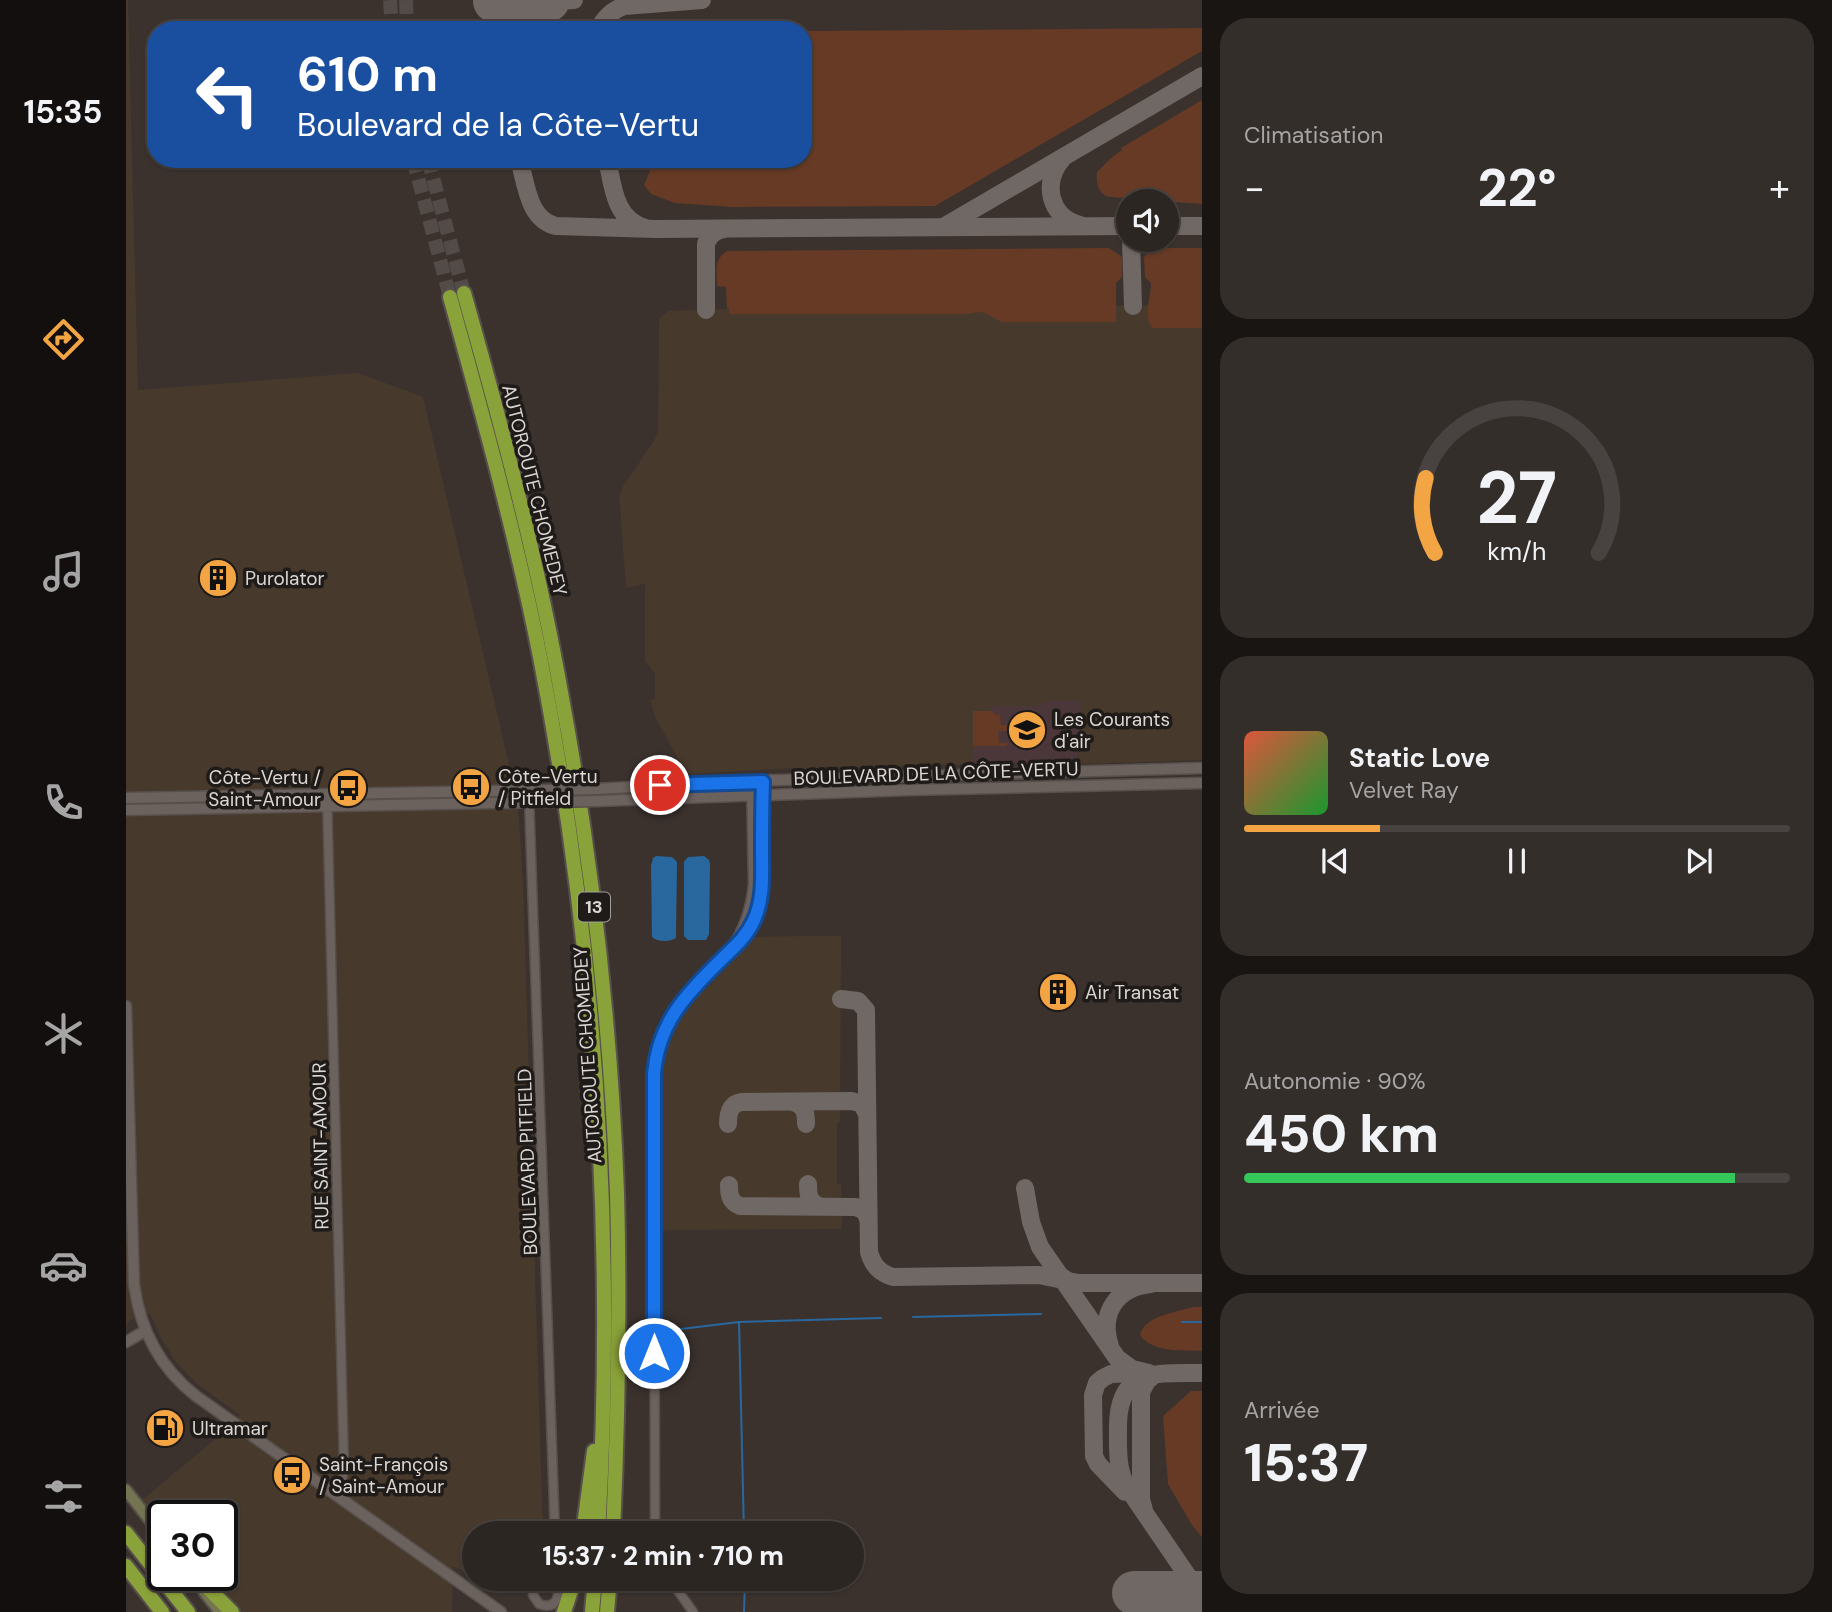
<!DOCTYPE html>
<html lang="fr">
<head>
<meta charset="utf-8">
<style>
	:root { --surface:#2c2622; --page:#342e2a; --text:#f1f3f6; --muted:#a6a5a5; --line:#484340; --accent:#f3a443 }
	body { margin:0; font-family:"DM Sans",sans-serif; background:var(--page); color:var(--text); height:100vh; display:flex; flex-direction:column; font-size:26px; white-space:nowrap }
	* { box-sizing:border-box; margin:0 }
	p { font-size:23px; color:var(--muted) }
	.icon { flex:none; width:38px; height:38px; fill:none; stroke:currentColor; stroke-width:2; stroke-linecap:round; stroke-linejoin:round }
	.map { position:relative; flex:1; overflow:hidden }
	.details { display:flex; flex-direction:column; gap:18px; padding:18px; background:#181513; width:630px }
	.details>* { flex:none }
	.banner { position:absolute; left:21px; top:21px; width:665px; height:147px; border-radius:28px; box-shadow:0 2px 5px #0004,0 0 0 2px var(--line); background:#1a4fa0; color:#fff; overflow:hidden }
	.tools { position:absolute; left:990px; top:189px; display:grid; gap:14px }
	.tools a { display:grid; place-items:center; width:63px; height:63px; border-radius:50%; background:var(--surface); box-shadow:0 2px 5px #0004,0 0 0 2px var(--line); font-size:35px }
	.speed { position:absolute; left:21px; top:1500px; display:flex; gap:14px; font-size:35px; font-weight:700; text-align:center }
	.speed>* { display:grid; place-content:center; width:91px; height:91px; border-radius:50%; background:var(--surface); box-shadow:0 2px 5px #0004,0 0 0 2px var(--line); line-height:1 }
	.speed .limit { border:4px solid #111; border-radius:10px; background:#fff; color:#111 }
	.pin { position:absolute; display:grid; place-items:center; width:60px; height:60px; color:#fff; margin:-30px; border:4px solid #fff; border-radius:50%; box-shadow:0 2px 7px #0007 }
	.me { position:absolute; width:77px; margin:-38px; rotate:0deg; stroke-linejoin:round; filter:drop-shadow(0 0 5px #0008) }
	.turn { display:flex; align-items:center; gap:24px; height:147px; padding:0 35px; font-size:32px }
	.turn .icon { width:91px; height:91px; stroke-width:2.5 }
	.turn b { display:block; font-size:49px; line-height:60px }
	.big { font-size:52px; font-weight:800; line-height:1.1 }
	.details .card { flex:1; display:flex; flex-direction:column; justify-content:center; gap:10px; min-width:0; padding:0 24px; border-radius:28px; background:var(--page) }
	.details .dial { align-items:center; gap:0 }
	.dial svg { height:182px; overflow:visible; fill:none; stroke:var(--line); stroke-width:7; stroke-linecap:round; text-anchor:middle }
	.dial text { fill:var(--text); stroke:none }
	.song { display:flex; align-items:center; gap:21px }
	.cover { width:84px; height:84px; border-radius:10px; background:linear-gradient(135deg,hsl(10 70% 55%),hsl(130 70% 35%)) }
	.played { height:7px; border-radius:4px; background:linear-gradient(90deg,var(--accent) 25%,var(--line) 25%) }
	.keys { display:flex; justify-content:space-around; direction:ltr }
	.heat { display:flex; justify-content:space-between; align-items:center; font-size:38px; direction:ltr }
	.charge { height:10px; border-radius:5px; background:linear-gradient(90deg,#34c759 90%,var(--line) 0) }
	.trip { position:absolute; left:336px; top:1521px; width:402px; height:70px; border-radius:35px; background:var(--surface); box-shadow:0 2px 5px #0004,0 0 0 2px var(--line); font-weight:800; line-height:70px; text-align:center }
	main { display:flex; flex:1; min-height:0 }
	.dock { display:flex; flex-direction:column; width:126px; justify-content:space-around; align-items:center; background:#120f0e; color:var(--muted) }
	.dock .icon { width:49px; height:49px }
	.dock .current { color:var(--accent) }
	.dock b { font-size:32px; color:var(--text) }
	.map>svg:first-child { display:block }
	.industrial { fill:#47392c }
	.education { fill:#4b3639 }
	.green { fill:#663a24 }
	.water { fill:#28689f }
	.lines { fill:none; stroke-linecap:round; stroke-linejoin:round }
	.stream { stroke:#28689f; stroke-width:2 }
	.taxiway { stroke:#706864; stroke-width:18 }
	.runway { stroke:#706864; stroke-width:44 }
	.motorway-tunnel { stroke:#534b47; stroke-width:14; stroke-dasharray:14 7; stroke-linecap:butt }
	.minor-casing { stroke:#564f4b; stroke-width:11 }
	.tertiary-casing { stroke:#564f4b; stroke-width:13 }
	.secondary-casing { stroke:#564f4b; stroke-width:14 }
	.motorway-casing { stroke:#564f4b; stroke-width:18 }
	.minor { stroke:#6b615d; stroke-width:8 }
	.tertiary { stroke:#6b615d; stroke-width:10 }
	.secondary { stroke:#747452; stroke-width:10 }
	.motorway { stroke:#8aa23a; stroke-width:14 }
	.tertiary-bridge-casing { stroke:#564f4b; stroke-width:13; stroke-linecap:butt }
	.tertiary-bridge { stroke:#6b615d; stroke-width:10 }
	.route-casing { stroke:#114b97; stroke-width:18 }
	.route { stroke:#1a73e8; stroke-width:12 }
	.labels { text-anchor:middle; stroke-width:7; stroke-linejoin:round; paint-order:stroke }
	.shield { fill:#1f1b19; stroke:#a49f9c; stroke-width:2 }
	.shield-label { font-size:18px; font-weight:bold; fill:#ddd7d4 }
	.street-label { font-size:19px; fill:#ddd7d4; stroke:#1f1b19 }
	.poi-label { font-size:19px; fill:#ddd7d4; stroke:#1f1b19; text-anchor:start }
</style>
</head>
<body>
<main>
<nav class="dock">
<b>15:35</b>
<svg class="icon current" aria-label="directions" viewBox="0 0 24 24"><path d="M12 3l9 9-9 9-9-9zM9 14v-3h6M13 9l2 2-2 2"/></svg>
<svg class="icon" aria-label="music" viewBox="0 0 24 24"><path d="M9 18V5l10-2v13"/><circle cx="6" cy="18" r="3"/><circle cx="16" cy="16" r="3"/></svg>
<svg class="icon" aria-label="phone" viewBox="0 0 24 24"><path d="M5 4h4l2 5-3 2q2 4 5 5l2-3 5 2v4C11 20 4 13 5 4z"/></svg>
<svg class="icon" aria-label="climate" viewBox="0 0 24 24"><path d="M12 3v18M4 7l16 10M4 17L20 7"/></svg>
<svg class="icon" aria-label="car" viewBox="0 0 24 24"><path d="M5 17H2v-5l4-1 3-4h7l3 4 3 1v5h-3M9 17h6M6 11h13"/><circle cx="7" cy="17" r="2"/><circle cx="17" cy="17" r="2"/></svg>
<svg class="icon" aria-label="filters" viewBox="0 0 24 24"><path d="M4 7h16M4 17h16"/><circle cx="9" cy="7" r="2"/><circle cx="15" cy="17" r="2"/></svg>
</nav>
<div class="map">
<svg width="1076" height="1612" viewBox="0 0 1076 1612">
	<rect width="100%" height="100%" fill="#3b322e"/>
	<g class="industrial">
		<path d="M0 0H2L12 390 232 373 297 397 387 781 393 820 397 880 417 1533H348V1576L327 1566 326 1612H115L83 1575H96V1516H37V1523L16 1500 99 1431 114 1415 70 1383 50 1362 36 1340 24 1314 4 1320 0 1326Z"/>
		<path d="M1076 301V760L952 764 951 738 955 735V701H917V706H866V711H847V764L650 769 562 774 554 762 530 719 524 700 529 699V674L519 661V584L500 588 494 506 493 497 497 486 528 441 532 430 533 319 542 311 600 309 601 308 986 306 1034 305Z"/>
		<path d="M682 936H715L714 1122 711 1124V1184L715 1185 716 1229 537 1230V1069L541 1045 549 1028 564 1005 615 952 627 937Z"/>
	</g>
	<path class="education" d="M917 701H955V735L951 738 952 762 847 764V711H865L866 706H916Z"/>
	<g class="green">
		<path d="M1076 28V51L809 206 607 207 549 203 525 194 518 185 526 166 512 159H677V31Z"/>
		<path d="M1076 100V204L984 197C972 195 970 182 971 172L985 158 996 150 995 148Z"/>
		<path d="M983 248 996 257V277L990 283V322H876C862 316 861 309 843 314H603V308H601L600 287 591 286C591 271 587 260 601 251Z"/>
		<path d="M1026 248H1076V328H1026C1017 315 1025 299 1025 283L1019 277 1018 257Z"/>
		<path d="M847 711H866L869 714 874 715 875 725H887V731H872L873 743H881V746H847Z"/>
		<path d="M1067 1307H1076V1351C1057 1350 1026 1353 1014 1335 1018 1316 1051 1312 1067 1307Z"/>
		<path d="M1065 1391H1076V1537L1066 1525 1042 1484 1037 1416Z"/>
	</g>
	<g class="water">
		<path d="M530 856 546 857 551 862 550 935V938C544 942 531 942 526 937L525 866 527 858Z"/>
		<path d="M578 856 583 860 584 864 583 934 580 940H562L558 936V862L562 857Z"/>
	</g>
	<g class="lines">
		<g class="stream">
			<path d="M787 1317 915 1314"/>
			<path d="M613 1322 618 1533"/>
			<path d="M1056 1322H1076"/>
			<path d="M555 1329 613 1322 755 1318"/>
			<path d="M618 1612 619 1578"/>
		</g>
		<g class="taxiway">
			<path d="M386 30C399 0 419 2 448 0"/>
			<path d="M472 30C478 18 486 10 498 6L576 0"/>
			<path d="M393 159C400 183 402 220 430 226L529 229 1003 226"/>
			<path d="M481 159C487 186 488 219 519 228"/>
			<path d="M936 159C916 182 923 217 954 225"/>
			<path d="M819 226 1076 76"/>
			<path d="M1041 226H1076"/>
			<path d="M1005 240 1007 306"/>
			<path d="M580 310V244C583 235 589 230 598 229"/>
			<path d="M715 999 732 1001 740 1010 743 1252C747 1266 754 1273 767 1277L913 1275 942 1281"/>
			<path d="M668 1102C679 1106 680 1113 680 1124"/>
			<path d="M602 1124C602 1113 604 1104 615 1102L726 1101 736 1104 741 1114"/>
			<path d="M682 1184C682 1195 683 1202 693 1206"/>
			<path d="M603 1185C603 1195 604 1202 614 1206L730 1207 739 1211 742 1219"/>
			<path d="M899 1188 905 1222 914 1247 991 1358 1006 1369 1023 1373"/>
			<path d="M934 1276 942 1281 953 1283H1076"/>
			<path d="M984 1346C973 1313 991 1287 1025 1284"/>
			<path d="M1076 1373C1029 1373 991 1368 992 1429 992 1448 991 1466 999 1484L1061 1575 1067 1582 1076 1588"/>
			<path d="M999 1492 972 1464 968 1456 967 1395 971 1383 977 1378 985 1374 1014 1373"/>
			<path d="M1018 1510 1015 1499V1392L1021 1381 1028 1375"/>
		</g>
		<g class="runway">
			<path d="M369 1 422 0"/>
			<path d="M1008 1593H1076"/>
		</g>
		<g class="motorway-tunnel">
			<path d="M264 0 266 30"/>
			<path d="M280 0 281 30"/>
			<path d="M287 159 324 297"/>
			<path d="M302 159 338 293"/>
		</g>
		<g class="minor-casing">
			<g id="minor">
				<path d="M201 795 218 1466 216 1482 210 1495"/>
				<path d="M403 797 429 1533"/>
				<path d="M608 949C624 934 632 915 636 894L637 782"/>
				<path d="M529 1533 528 1066C531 1048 536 1031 546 1015 562 990 586 973 603 950 617 932 625 907 627 884L625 781"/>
				<path d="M413 1578 408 1588 407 1595 413 1604C433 1611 434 1593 432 1578"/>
				<path d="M543 1578 567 1612"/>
			</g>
		</g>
		<g class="tertiary-casing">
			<g id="tertiary">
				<path d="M469 789 619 781 1076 768"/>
				<path d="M0 798 420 790"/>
				<path d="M471 801 783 790 1076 783"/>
				<path d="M0 810 422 802"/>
				<path d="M0 1006 8 1284C14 1330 34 1368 70 1396L375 1612"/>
				<path d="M0 1342 19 1331"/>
			</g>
		</g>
		<g class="secondary-casing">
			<g id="secondary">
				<path d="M0 1490 37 1537"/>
				<path d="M78 1592 94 1612"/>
			</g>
		</g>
		<g class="motorway-casing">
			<g id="motorway">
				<path d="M338 293C376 427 412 561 436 698 466 861 485 1027 491 1193 494 1306 492 1420 487 1533"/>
				<path d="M324 297C357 416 390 535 414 657 470 945 489 1240 472 1533"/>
				<path d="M0 1533 62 1612"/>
				<path d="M457 1533 468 1451"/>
				<path d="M0 1566 36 1612"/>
				<path d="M69 1575 106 1612"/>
				<path d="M438 1612 449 1578"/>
				<path d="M466 1612 469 1578"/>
				<path d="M481 1612 484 1578"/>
			</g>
		</g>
		<use href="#minor" class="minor"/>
		<use href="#tertiary" class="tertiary"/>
		<use href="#secondary" class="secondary"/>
		<use href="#motorway" class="motorway"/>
		<g class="tertiary-bridge-casing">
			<g id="tertiary-bridge">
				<path d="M420 790 469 789"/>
				<path d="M422 802 471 801"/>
			</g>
		</g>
		<use href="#tertiary-bridge" class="tertiary-bridge"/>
	</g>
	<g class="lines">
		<g class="route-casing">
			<path id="route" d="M528 1353V1074C532 1024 559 995 594 961 607 948 620 938 628 920 638 898 636 875 636 852 636 828 636 805 637 782L534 785"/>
		</g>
		<use href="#route" class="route"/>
	</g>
	<defs>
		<g id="building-disc" transform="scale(2.0125)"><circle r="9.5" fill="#f3a443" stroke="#1f1b19"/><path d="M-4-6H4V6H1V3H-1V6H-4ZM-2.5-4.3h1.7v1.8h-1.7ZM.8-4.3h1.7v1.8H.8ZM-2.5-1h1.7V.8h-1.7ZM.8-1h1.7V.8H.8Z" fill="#111"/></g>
		<g id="school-disc" transform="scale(2.0125)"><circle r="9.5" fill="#f3a443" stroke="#1f1b19"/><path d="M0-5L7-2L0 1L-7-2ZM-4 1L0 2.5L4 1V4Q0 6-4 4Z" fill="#111"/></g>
		<g id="bus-disc" transform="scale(2.0125)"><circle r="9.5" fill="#f3a443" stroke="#1f1b19"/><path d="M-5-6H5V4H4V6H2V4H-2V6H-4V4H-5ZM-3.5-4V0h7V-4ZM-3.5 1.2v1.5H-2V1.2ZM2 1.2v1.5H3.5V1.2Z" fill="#111"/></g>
		<g id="fuel-disc" transform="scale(2.0125)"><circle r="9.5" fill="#f3a443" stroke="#1f1b19"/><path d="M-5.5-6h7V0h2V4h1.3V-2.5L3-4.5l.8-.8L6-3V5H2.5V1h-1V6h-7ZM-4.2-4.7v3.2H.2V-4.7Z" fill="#111"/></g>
	</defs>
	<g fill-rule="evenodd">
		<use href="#building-disc" x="92" y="578"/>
		<use href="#school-disc" x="901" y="730"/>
		<use href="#bus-disc" x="345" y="787"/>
		<use href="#bus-disc" x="222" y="788"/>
		<use href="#building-disc" x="932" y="992"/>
		<use href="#fuel-disc" x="39" y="1428"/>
		<use href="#bus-disc" x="166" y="1475"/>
	</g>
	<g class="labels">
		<rect class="shield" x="452" y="892.5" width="32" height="29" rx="5"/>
		<g class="shield-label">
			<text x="468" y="913">13</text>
		</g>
		<g class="street-label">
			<text transform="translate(409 490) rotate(76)" y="7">AUTOROUTE CHOMEDEY</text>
			<text transform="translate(810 773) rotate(-2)" y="7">BOULEVARD DE LA CÔTE-VERTU</text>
			<text transform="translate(461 1055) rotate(-94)" y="7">AUTOROUTE CHOMEDEY</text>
			<text transform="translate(194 1146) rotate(-91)" y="7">RUE SAINT-AMOUR</text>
			<text transform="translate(401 1162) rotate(-92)" y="7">BOULEVARD PITFIELD</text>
		</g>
		<g class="poi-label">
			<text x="119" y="585">Purolator</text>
			<text x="928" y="726">Les Courants<tspan x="928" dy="22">d'air</tspan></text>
			<text x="372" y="783">Côte-Vertu<tspan x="372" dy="22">/ Pitfield</tspan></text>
			<text x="195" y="784" text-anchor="end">Côte-Vertu /<tspan x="195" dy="22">Saint-Amour</tspan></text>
			<text x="959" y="999">Air Transat</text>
			<text x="66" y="1435">Ultramar</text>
			<text x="193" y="1471">Saint-François<tspan x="193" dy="22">/ Saint-Amour</tspan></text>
		</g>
	</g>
</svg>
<div class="tools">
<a><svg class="icon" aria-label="sound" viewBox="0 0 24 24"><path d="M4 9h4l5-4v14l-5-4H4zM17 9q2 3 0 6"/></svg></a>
</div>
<div class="speed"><div class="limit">30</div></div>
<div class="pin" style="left:534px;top:785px;background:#d93025"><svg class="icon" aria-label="arrive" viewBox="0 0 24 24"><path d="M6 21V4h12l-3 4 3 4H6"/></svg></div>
<svg class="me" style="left:528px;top:1353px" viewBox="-20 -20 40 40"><circle r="17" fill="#1a73e8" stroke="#fff" stroke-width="3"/><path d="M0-11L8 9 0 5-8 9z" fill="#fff"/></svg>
<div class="trip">15:37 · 2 min · 710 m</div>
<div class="banner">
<div class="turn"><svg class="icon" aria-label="left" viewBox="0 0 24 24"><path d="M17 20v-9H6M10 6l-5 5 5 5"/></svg><div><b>610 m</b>Boulevard de la Côte-Vertu</div></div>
</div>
</div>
<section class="details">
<div class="card"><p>Climatisation</p>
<div class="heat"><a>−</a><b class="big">22°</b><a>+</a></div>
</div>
<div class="card dial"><svg viewBox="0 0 100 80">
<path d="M14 69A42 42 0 1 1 86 69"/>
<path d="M14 69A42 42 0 0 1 10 36" stroke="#f3a443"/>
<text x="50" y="56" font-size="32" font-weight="700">27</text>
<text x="50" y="72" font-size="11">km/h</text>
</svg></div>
<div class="card">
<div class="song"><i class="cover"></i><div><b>Static Love</b><p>Velvet Ray</p></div></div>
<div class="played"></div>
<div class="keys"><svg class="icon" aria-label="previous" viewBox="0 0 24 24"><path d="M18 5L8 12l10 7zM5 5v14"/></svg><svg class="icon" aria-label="pause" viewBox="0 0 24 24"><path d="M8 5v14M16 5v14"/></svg><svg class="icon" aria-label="next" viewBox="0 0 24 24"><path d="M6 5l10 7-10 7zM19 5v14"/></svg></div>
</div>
<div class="card"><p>Autonomie · 90%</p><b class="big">450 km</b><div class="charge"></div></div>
<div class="card"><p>Arrivée</p><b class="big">15:37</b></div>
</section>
</main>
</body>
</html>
